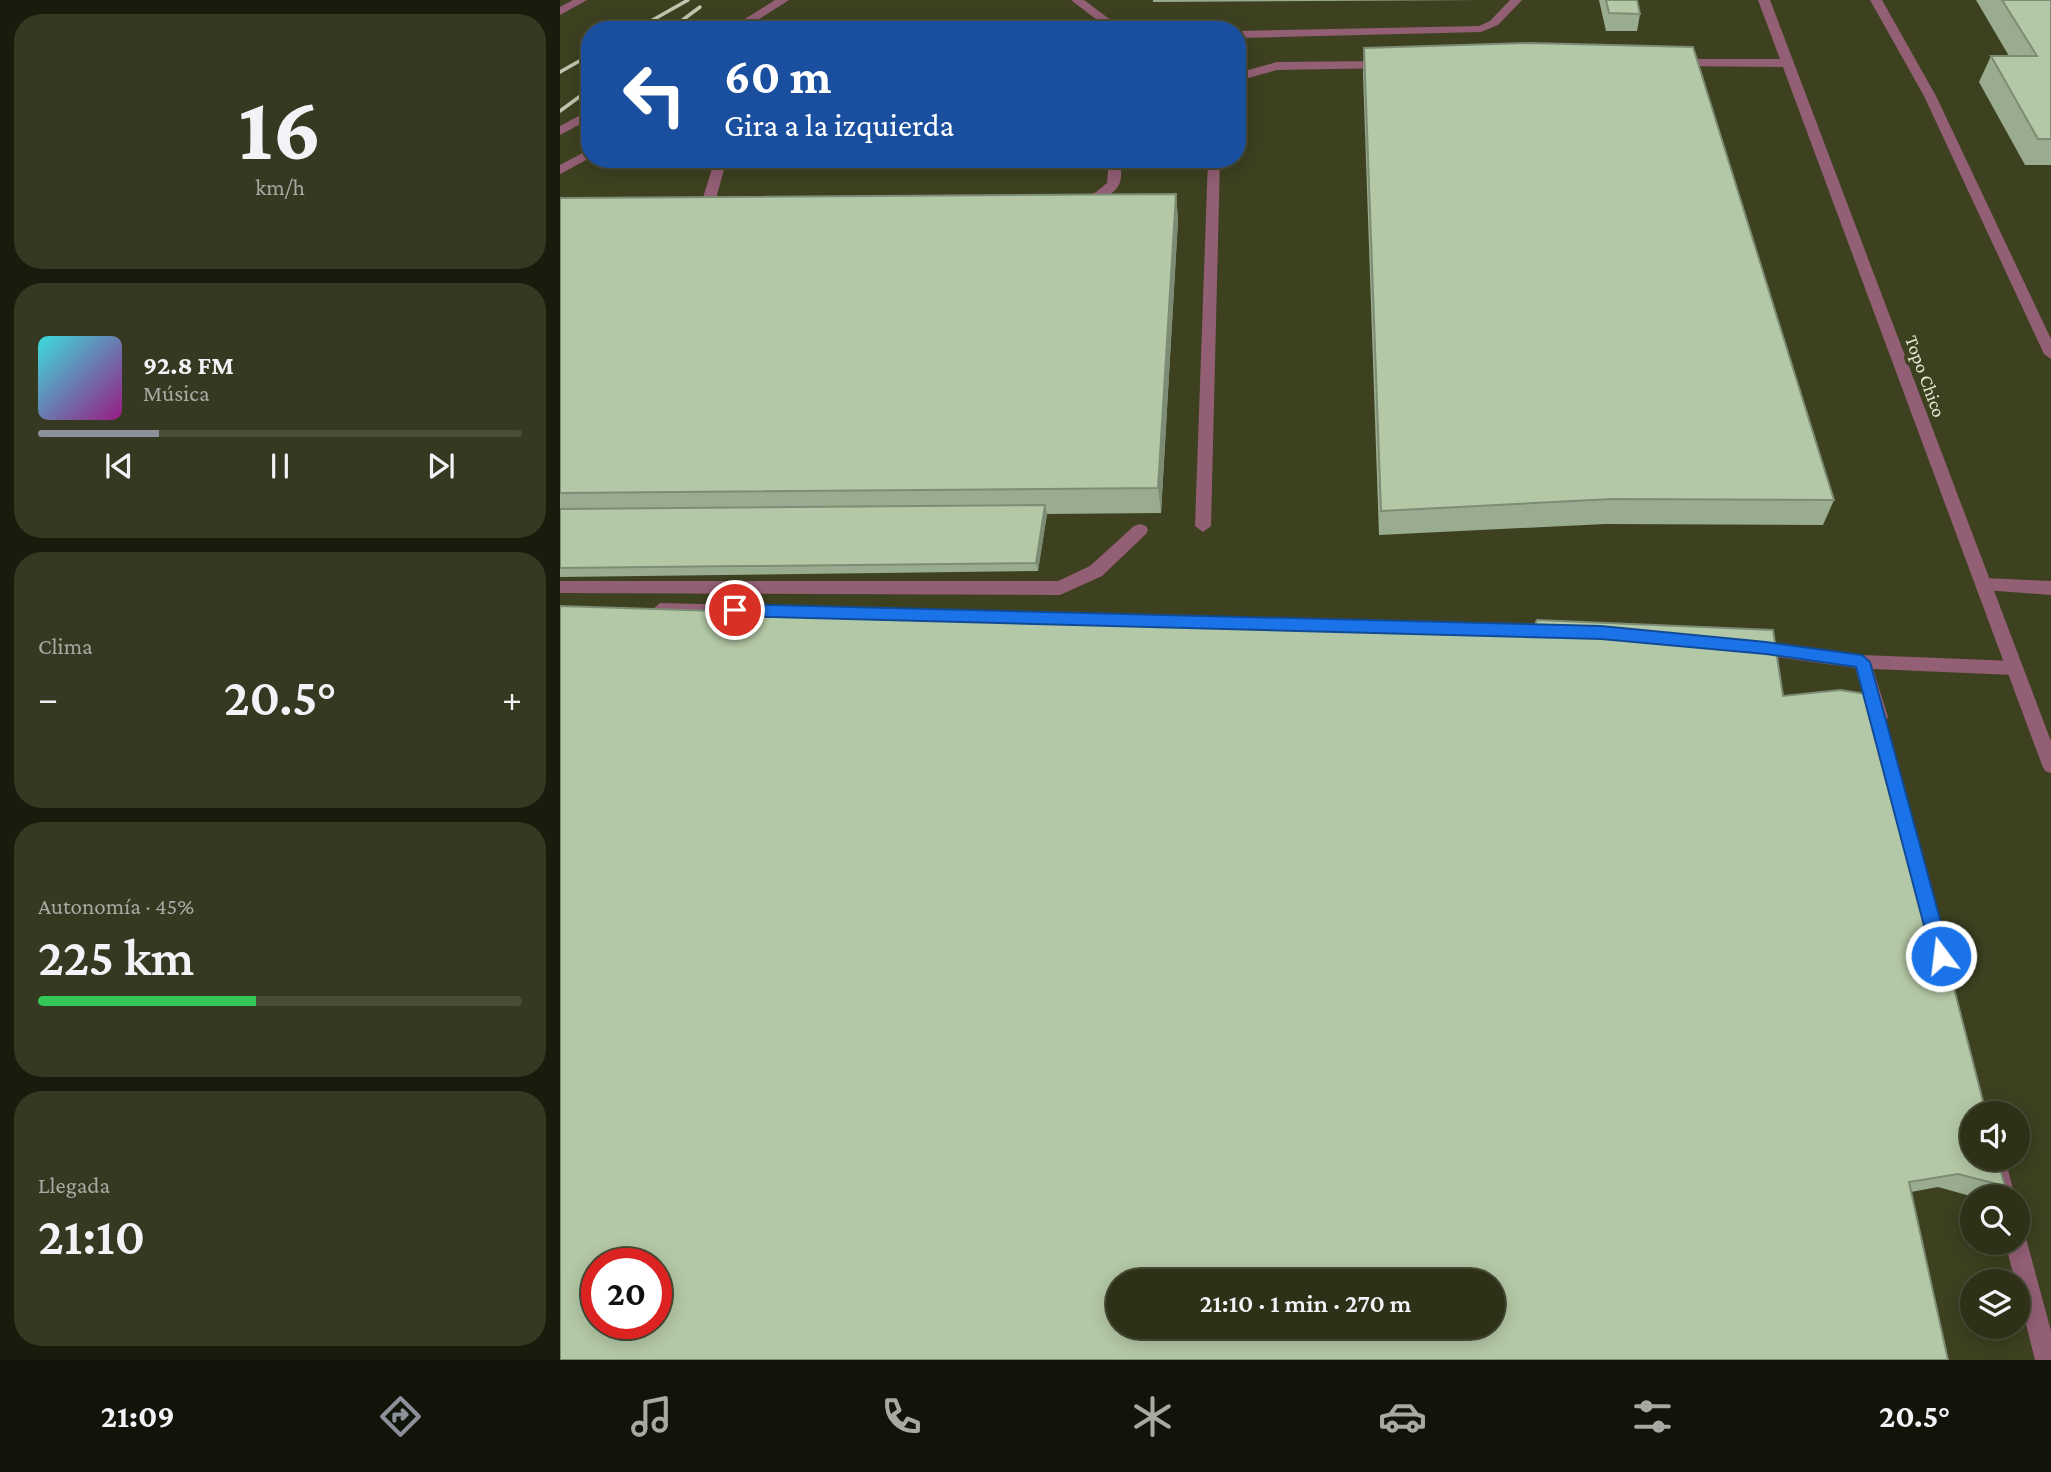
<!DOCTYPE html>
<html lang="es">
<head>
<meta charset="utf-8">
<style>
	:root { --surface:#2e3118; --page:#363921; --text:#f1f3f6; --muted:#a7a9a2; --line:#494c37; --accent:#8c9099 }
	body { margin:0; font-family:"Crimson Pro",serif; background:var(--page); color:var(--text); height:100vh; display:flex; flex-direction:column; font-size:26px; white-space:nowrap }
	* { box-sizing:border-box; margin:0 }
	p { font-size:23px; color:var(--muted) }
	.icon { flex:none; width:38px; height:38px; fill:none; stroke:currentColor; stroke-width:2; stroke-linecap:round; stroke-linejoin:round }
	.map { position:relative; flex:1; overflow:hidden }
	.panel { display:flex; flex-direction:column; gap:14px; padding:14px; background:#191b0d; width:560px }
	.panel>* { flex:none }
	.guide { position:absolute; left:21px; top:21px; width:665px; height:147px; border-radius:28px; box-shadow:0 4px 18px #0003,0 0 0 2px var(--line); background:#1a4fa0; color:#fff; overflow:hidden }
	.controls { position:absolute; left:1400px; top:1101px; display:grid; gap:14px }
	.controls a { display:grid; place-items:center; width:70px; height:70px; border-radius:50%; background:var(--surface); box-shadow:0 4px 18px #0003,0 0 0 2px var(--line); font-size:35px }
	.speed { position:absolute; left:21px; top:1248px; display:flex; gap:14px; font-size:35px; font-weight:700; text-align:center }
	.speed>* { display:grid; place-content:center; width:91px; height:91px; border-radius:50%; background:var(--surface); box-shadow:0 4px 18px #0003,0 0 0 2px var(--line); line-height:1 }
	.speed .limit { border:10px solid #d22; background:#fff; color:#111 }
	.pin { position:absolute; display:grid; place-items:center; width:60px; height:60px; color:#fff; margin:-30px; border:4px solid #fff; border-radius:50%; box-shadow:0 2px 7px #0007 }
	.me { position:absolute; width:77px; margin:-38px; rotate:345deg; stroke-linejoin:round; filter:drop-shadow(0 0 5px #0008) }
	.turn { display:flex; align-items:center; gap:24px; height:147px; padding:0 28px; font-size:32px }
	.turn .icon { width:91px; height:91px; stroke-width:2.5 }
	.turn b { display:block; font-size:49px; line-height:60px }
	.big { font-size:52px; font-weight:600; line-height:1.1 }
	.panel .tile { flex:1; display:flex; flex-direction:column; justify-content:center; gap:10px; min-width:0; padding:0 24px; border-radius:28px; background:var(--page) }
	.panel .dial { align-items:center; gap:0 }
	.dial b { font-size:91px; line-height:1 }
	.song { display:flex; align-items:center; gap:21px }
	.cover { width:84px; height:84px; border-radius:10px; background:linear-gradient(135deg,hsl(180 70% 55%),hsl(310 70% 35%)) }
	.played { height:7px; border-radius:4px; background:linear-gradient(90deg,var(--accent) 25%,var(--line) 25%) }
	.keys { display:flex; justify-content:space-around; direction:ltr }
	.heat { display:flex; justify-content:space-between; align-items:center; font-size:38px; direction:ltr }
	.charge { height:10px; border-radius:5px; background:linear-gradient(90deg,#34c759 45%,var(--line) 0) }
	.trip { position:absolute; left:546px; top:1269px; width:399px; height:70px; border-radius:35px; background:var(--surface); box-shadow:0 4px 18px #0003,0 0 0 2px var(--line); font-weight:600; line-height:70px; text-align:center }
	.menu { display:flex; height:112px; justify-content:space-around; align-items:center; background:#12140a; color:var(--muted) }
	.menu .icon { width:49px; height:49px }
	.menu .current { color:var(--accent) }
	.menu b { font-size:32px; color:var(--text) }
	main { display:flex; flex:1; min-height:0 }
	.map>svg:first-child { display:block }
	.lines { fill:none; stroke-linecap:round; stroke-linejoin:round }
	.service { fill:#935f74; fill-rule:evenodd }
	.minor { fill:#935f74; fill-rule:evenodd }
	.tertiary { fill:#935f74; fill-rule:evenodd }
	.rail { stroke:#c3c5af; stroke-width:3.5 }
	.wall { fill:#9aac8f }
	.shaded-wall { fill:#7d8c74 }
	.building { fill:#b3c8a6; stroke:#7d8c74; stroke-width:2; fill-rule:evenodd }
	.route { fill:#1a73e8; stroke:#114b97; stroke-width:2 }
	.labels { text-anchor:middle; stroke-width:7; stroke-linejoin:round; paint-order:stroke }
	.street-label { font-size:19px; fill:#e5e7d4; stroke:#3d4120 }
</style>
</head>
<body>
<main>
<section class="panel">
<div class="tile dial"><b>16</b><p>km/h</p></div>
<div class="tile">
<div class="song"><i class="cover"></i><div><b>92.8 FM</b><p>Música</p></div></div>
<div class="played"></div>
<div class="keys"><svg class="icon" aria-label="previous" viewBox="0 0 24 24"><path d="M18 5L8 12l10 7zM5 5v14"/></svg><svg class="icon" aria-label="pause" viewBox="0 0 24 24"><path d="M8 5v14M16 5v14"/></svg><svg class="icon" aria-label="next" viewBox="0 0 24 24"><path d="M6 5l10 7-10 7zM19 5v14"/></svg></div>
</div>
<div class="tile"><p>Clima</p>
<div class="heat"><a>−</a><b class="big">20.5°</b><a>+</a></div>
</div>
<div class="tile"><p>Autonomía · 45%</p><b class="big">225 km</b><div class="charge"></div></div>
<div class="tile"><p>Llegada</p><b class="big">21:10</b></div>
</section>
<div class="map">
<svg width="1491" height="1360" viewBox="0 0 1491 1360">
	<rect width="100%" height="100%" fill="#3d4120"/>
	<g class="lines">
		<g class="service">
			<path d="M511 0H524L564 30H550Z"/>
			<path d="M950 0H962L938 25 921 32 677 38V31L919 26 930 21Z"/>
			<path d="M1310 0H1322L1376 96 1491 339V359L1484 354 1364 96Z"/>
			<path d="M1116 59H1228L1234 63 1228 67 1112 66V60Z"/>
			<path d="M825 61 829 62V68L717 70 677 81V73L717 62Z"/>
			<path d="M30 149V158L0 174V165Z"/>
			<path d="M155 159H167L153 209 146 213 130 211V205L141 204Z"/>
			<path d="M549 159H561C561 166 562 176 560 182 556 196 529 208 516 206V200L536 192 547 183Z"/>
			<path d="M648 159H660L651 526 643 532 635 526Z"/>
			<path d="M580 524 586 526 588 530 586 534 542 576 500 595 0 593V581H498L530 566 574 526Z"/>
			<path d="M1424 578 1491 581V595L1424 590 1416 584Z"/>
			<path d="M100 603 908 622 914 624 917 629 914 634 908 636 100 617 92 610Z"/>
			<path d="M1195 640 1302 655 1454 661 1460 663 1463 668 1460 673 1454 675 1313 669 1328 717 1325 722H1313L1310 717 1295 668 1195 654 1189 652 1186 647 1189 642Z"/>
			<path d="M1423 1158H1445L1455 1197H1433Z"/>
			<path d="M1458 1231 1464 1234 1467 1242 1491 1331V1360H1475L1458 1292V1281H1455L1445 1242H1458Z"/>
		</g>
		<g class="minor">
			<path d="M215 0H229L182 30H167Z"/>
			<path d="M1198 0H1210L1491 741V773L1485 771 1482 765Z"/>
			<path d="M30 110V119L0 135V126Z"/>
		</g>
		<path class="tertiary" d="M13 0H27L0 15V7Z"/>
		<g class="rail">
			<path d="M75 30 128 0"/>
			<path d="M109 30 140 7"/>
			<path d="M0 72 30 55"/>
			<path d="M0 111 30 89"/>
		</g>
	</g>
	<g class="wall">
		<path d="M593 0H923L593 2Z"/>
		<path d="M1039 0H1077L1080 14 1077 31H1046Z"/>
		<path d="M1416 0H1491V165H1465L1419 82 1431 56H1449Z"/>
		<path d="M804 48 1274 500 1263 525 1045 524 819 535 803 74Z"/>
		<path d="M616 194 618 220 601 513 487 514 478 571 0 577V198Z"/>
		<path d="M1223 696 1445 1186 1427 1197H1414L1378 1187 1351 1192Z"/>
	</g>
	<g class="shaded-wall">
		<path d="M616 194 618 220 601 513 598 488Z"/>
		<path d="M485 505 487 513 478 571 476 563Z"/>
	</g>
	<g class="building">
		<path d="M1046 0H1077L1080 14 1049 13Z"/>
		<path d="M1442 0H1491V139H1478L1431 56H1477Z"/>
		<path d="M969 43 1133 47 1274 500 1052 499 821 511 804 48Z"/>
		<path d="M616 194 598 488 0 493V198Z"/>
		<path d="M485 505 476 563 0 568V509Z"/>
		<path d="M0 606 599 625 973 629 977 620 1213 630 1223 696 1280 690 1319 696 1426 1113H1412V1158H1437L1445 1186 1398 1174 1349 1182 1388 1360H0ZM37 1264H96V1323H37ZM558 1281H933V1326H558Z"/>
	</g>
	<path class="route" d="M175 604 1041 626 1206 642 1302 655 1310 662 1390 956 1388 962 1381 964 1375 962 1372 956 1296 667 1206 654 1041 639 175 616 168 610Z"/>
	<g class="labels">
		<g class="street-label">
			<text transform="translate(1366 376) rotate(70)" y="7">Topo Chico</text>
		</g>
	</g>
</svg>
<div class="controls">
<a><svg class="icon" aria-label="sound" viewBox="0 0 24 24"><path d="M4 9h4l5-4v14l-5-4H4zM17 9q2 3 0 6"/></svg></a>
<a><svg class="icon" aria-label="search" viewBox="0 0 24 24"><circle cx="10" cy="10" r="6"/><path d="M15 15l6 6"/></svg></a>
<a><svg class="icon" aria-label="layers" viewBox="0 0 24 24"><path d="M12 4l9 5-9 5-9-5zM3 14l9 5 9-5"/></svg></a>
</div>
<div class="speed"><div class="limit">20</div></div>
<div class="pin" style="left:175px;top:610px;background:#d93025"><svg class="icon" aria-label="arrive" viewBox="0 0 24 24"><path d="M6 21V4h12l-3 4 3 4H6"/></svg></div>
<svg class="me" style="left:1381px;top:956px" viewBox="-20 -20 40 40"><circle r="17" fill="#1a73e8" stroke="#fff" stroke-width="3"/><path d="M0-11L8 9 0 5-8 9z" fill="#fff"/></svg>
<div class="trip">21:10 · 1 min · 270 m</div>
<div class="guide">
<div class="turn"><svg class="icon" aria-label="left" viewBox="0 0 24 24"><path d="M17 20v-9H6M10 6l-5 5 5 5"/></svg><div><b>60 m</b>Gira a la izquierda</div></div>
</div>
</div>
</main>
<nav class="menu">
<b>21:09</b>
<svg class="icon current" aria-label="directions" viewBox="0 0 24 24"><path d="M12 3l9 9-9 9-9-9zM9 14v-3h6M13 9l2 2-2 2"/></svg>
<svg class="icon" aria-label="music" viewBox="0 0 24 24"><path d="M9 18V5l10-2v13"/><circle cx="6" cy="18" r="3"/><circle cx="16" cy="16" r="3"/></svg>
<svg class="icon" aria-label="phone" viewBox="0 0 24 24"><path d="M5 4h4l2 5-3 2q2 4 5 5l2-3 5 2v4C11 20 4 13 5 4z"/></svg>
<svg class="icon" aria-label="climate" viewBox="0 0 24 24"><path d="M12 3v18M4 7l16 10M4 17L20 7"/></svg>
<svg class="icon" aria-label="car" viewBox="0 0 24 24"><path d="M5 17H2v-5l4-1 3-4h7l3 4 3 1v5h-3M9 17h6M6 11h13"/><circle cx="7" cy="17" r="2"/><circle cx="17" cy="17" r="2"/></svg>
<svg class="icon" aria-label="filters" viewBox="0 0 24 24"><path d="M4 7h16M4 17h16"/><circle cx="9" cy="7" r="2"/><circle cx="15" cy="17" r="2"/></svg>
<b>20.5°</b>
</nav>
</body>
</html>
